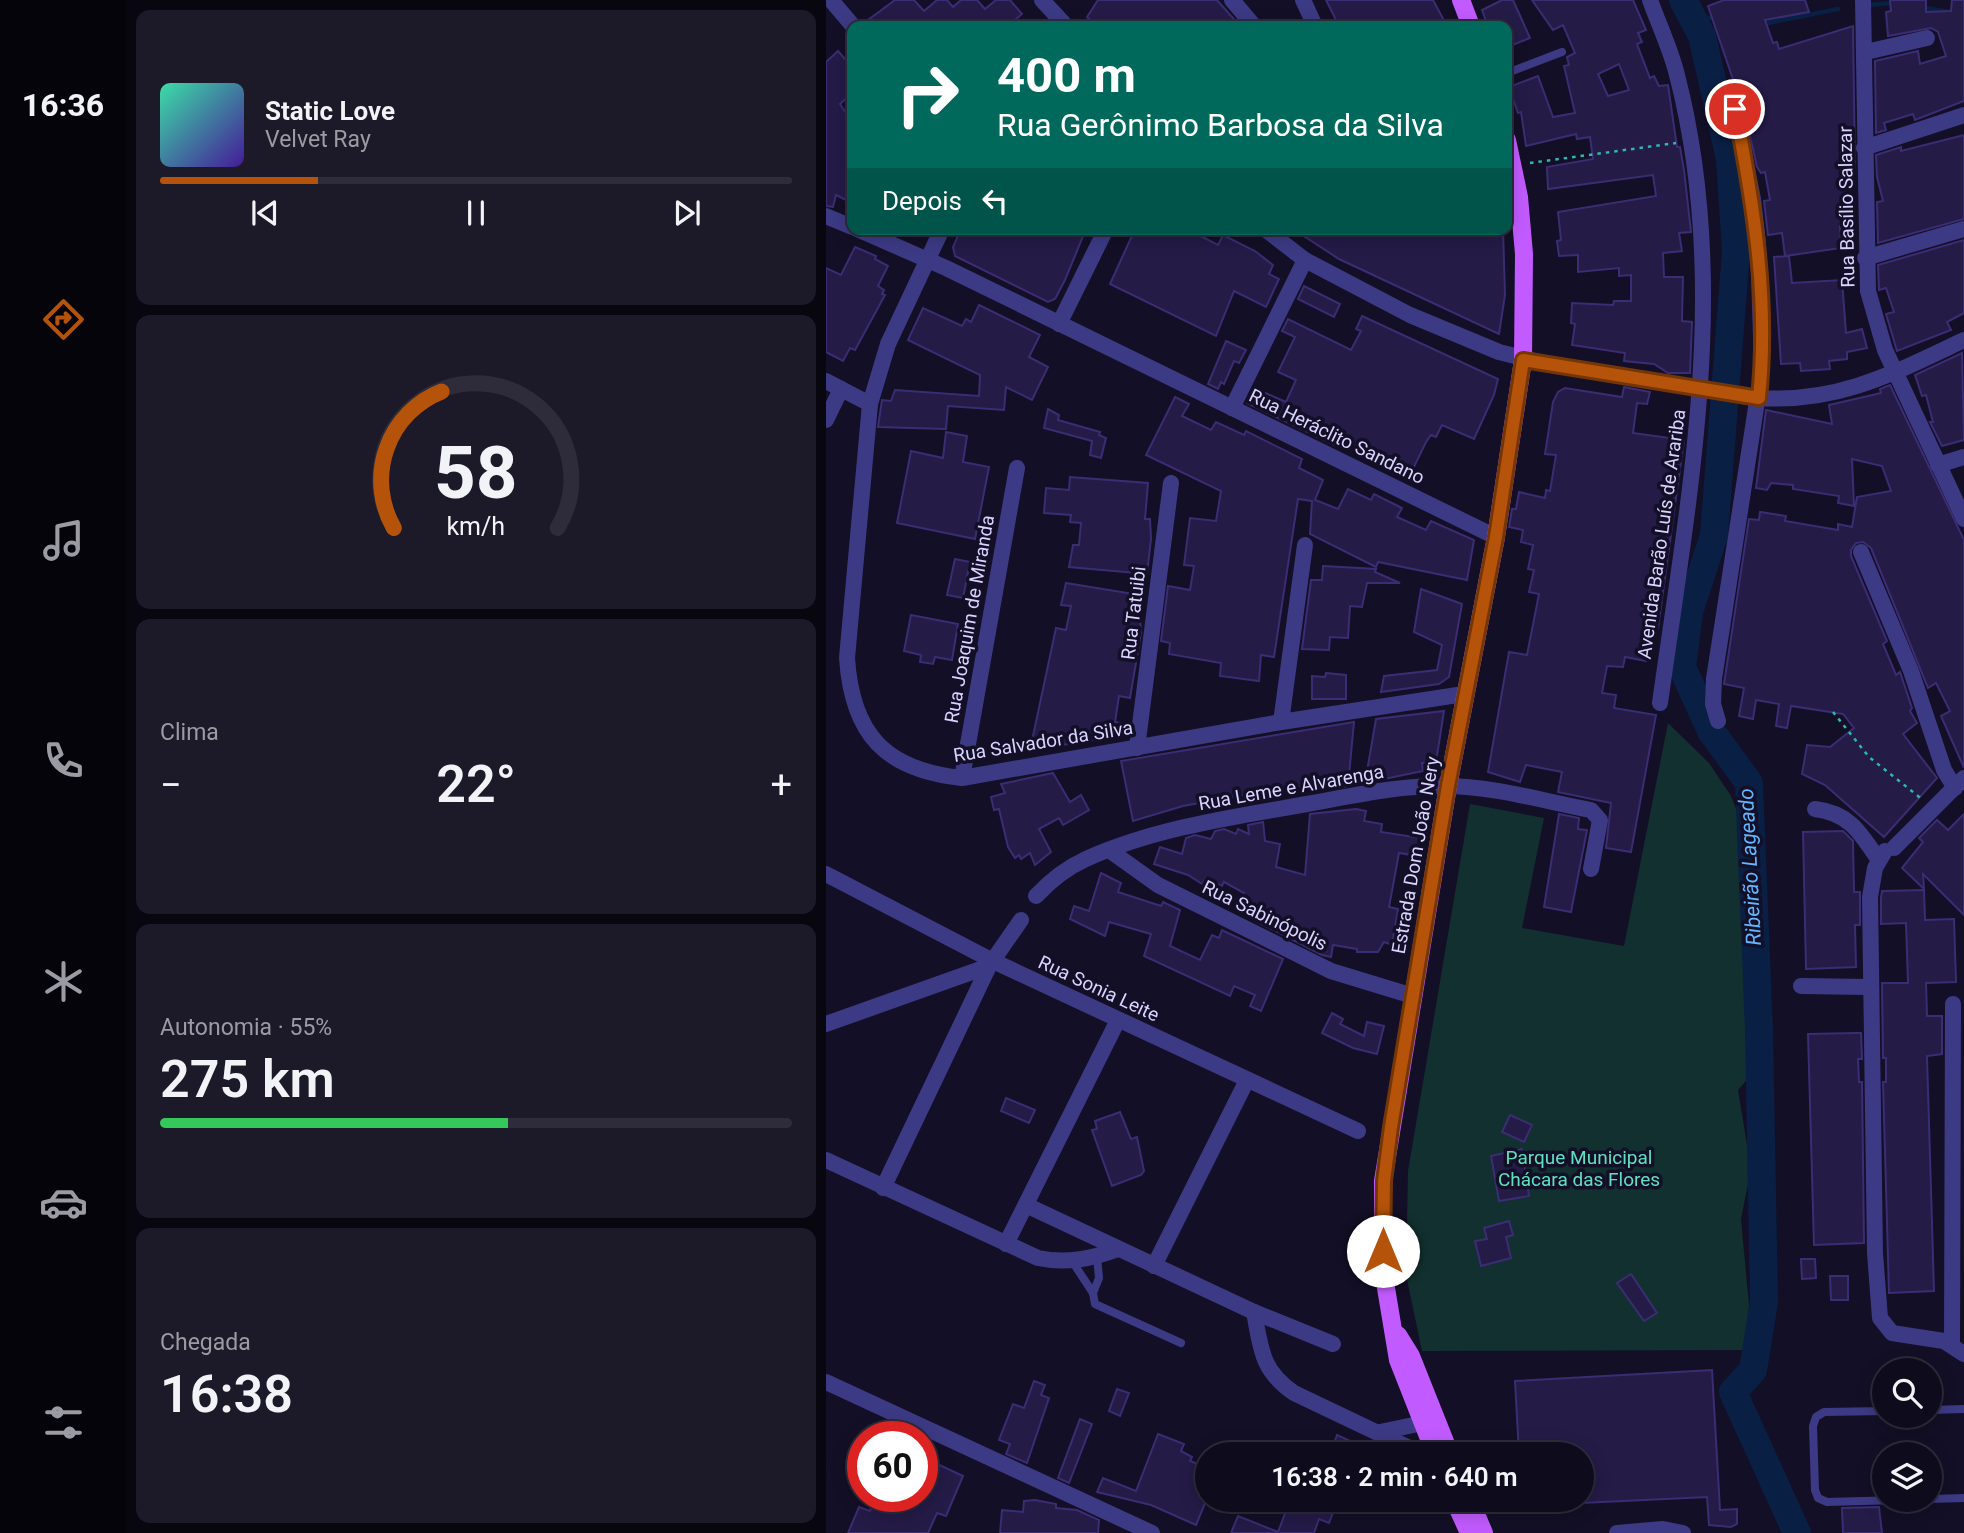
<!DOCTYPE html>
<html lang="pt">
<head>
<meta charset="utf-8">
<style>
	:root { --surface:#0e0b1c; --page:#1c1929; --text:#f1f3f6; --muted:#9b9ba3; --line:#2e2b3b; --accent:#b45309 }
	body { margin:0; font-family:Roboto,sans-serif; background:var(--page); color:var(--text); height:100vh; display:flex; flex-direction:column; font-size:26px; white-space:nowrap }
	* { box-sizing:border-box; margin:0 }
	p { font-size:23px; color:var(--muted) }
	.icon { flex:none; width:38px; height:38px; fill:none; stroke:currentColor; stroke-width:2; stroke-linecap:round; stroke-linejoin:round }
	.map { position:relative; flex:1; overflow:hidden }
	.details { display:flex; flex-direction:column; gap:10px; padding:10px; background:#08060f; width:700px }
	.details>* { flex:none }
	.top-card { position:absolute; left:21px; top:21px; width:665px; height:214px; border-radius:14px; box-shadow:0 4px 18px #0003,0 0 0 2px var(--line); background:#00695c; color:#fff; overflow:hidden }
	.tools { position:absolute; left:1046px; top:1358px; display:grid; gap:14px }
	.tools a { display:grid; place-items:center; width:70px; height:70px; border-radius:50%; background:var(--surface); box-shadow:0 4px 18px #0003,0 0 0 2px var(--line); font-size:35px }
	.speed { position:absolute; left:21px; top:1421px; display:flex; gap:14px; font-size:35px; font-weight:700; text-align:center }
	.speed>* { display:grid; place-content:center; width:91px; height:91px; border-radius:50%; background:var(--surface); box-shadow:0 4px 18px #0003,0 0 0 2px var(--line); line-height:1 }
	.speed .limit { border:10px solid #d22; background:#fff; color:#111 }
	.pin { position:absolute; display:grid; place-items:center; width:60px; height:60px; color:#fff; margin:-30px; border:4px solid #fff; border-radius:50%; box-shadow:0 2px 7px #0007 }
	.me { position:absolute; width:77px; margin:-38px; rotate:0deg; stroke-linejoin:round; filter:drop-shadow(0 0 5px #0008) }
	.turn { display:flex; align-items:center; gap:24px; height:147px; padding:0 35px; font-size:32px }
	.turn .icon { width:91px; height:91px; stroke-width:2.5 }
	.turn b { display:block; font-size:49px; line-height:60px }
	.then { display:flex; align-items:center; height:66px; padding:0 35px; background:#0003; gap:14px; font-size:26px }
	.big { font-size:52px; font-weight:600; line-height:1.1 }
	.details .card { flex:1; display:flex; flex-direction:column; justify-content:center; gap:10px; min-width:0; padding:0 24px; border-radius:14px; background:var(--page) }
	.details .dial { align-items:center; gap:0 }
	.dial svg { height:182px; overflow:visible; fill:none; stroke:var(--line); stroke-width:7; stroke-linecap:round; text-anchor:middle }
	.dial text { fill:var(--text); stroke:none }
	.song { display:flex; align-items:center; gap:21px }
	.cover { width:84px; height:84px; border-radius:10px; background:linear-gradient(135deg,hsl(160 70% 55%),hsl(260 70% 35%)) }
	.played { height:7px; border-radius:4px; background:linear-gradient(90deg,var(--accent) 25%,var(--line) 25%) }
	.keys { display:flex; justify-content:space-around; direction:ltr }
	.heat { display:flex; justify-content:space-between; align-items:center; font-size:38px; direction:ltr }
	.charge { height:10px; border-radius:5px; background:linear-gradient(90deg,#34c759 55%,var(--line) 0) }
	.trip { position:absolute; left:369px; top:1442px; width:399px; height:70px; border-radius:35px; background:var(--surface); box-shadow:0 4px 18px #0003,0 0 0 2px var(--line); font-weight:600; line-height:70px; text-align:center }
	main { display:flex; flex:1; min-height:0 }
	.tabs { display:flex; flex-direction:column; width:126px; justify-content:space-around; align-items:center; background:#06040b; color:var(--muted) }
	.tabs .icon { width:49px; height:49px }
	.tabs .active { color:var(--accent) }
	.tabs b { font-size:32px; color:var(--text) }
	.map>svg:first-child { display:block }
	.green { fill:#12302f }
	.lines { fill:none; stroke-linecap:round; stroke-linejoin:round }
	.stream { stroke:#0a1f44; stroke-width:4.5 }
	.river { stroke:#0a1f44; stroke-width:28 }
	.building { fill:#241b47; stroke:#3b2d73; stroke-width:2; fill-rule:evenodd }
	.path { stroke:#2fb8b0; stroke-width:2.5; stroke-dasharray:3.5 5; stroke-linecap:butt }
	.lane { stroke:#3d3a85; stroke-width:8 }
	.street { stroke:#3d3a85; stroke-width:16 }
	.primary { stroke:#c25bff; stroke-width:18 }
	.route-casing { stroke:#753606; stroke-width:18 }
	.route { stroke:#b45309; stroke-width:12 }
	.labels { text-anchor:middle; stroke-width:7; stroke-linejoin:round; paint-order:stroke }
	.street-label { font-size:19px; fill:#d9d4ff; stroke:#130f26 }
	.park-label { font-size:19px; fill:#5fe0c0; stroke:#130f26 }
	.water-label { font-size:21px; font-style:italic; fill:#62b6ff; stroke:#130f26 }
</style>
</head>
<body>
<main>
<nav class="tabs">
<b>16:36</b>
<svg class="icon active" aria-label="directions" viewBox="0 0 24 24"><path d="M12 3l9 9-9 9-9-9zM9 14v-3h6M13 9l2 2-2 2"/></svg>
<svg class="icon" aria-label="music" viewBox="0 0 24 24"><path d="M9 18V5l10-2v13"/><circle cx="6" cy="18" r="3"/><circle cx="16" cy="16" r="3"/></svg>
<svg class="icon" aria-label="phone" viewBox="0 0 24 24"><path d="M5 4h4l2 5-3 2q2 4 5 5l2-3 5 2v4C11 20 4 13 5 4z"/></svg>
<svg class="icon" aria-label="climate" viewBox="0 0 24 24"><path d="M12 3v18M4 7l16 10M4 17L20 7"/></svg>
<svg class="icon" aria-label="car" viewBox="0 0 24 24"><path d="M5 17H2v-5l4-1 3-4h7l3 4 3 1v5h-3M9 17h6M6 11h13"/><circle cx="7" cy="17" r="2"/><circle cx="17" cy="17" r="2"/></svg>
<svg class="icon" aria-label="filters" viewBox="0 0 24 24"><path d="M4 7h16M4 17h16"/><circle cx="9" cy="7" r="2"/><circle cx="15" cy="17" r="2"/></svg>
</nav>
<section class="details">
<div class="card">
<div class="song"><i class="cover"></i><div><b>Static Love</b><p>Velvet Ray</p></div></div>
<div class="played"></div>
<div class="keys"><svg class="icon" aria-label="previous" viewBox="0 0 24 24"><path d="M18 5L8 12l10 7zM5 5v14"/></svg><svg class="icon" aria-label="pause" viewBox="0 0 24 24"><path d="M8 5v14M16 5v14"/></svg><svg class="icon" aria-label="next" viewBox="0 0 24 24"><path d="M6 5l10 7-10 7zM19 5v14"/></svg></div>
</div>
<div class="card dial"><svg viewBox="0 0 100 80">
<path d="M14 69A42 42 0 1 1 86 69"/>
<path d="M14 69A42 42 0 0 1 35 9" stroke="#b45309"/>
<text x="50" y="56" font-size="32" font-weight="700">58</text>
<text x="50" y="72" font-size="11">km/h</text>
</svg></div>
<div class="card"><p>Clima</p>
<div class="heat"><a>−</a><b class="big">22°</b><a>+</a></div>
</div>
<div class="card"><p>Autonomia · 55%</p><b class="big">275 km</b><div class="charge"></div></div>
<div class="card"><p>Chegada</p><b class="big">16:38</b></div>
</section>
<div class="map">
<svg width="1138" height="1533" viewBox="0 0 1138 1533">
	<rect width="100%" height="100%" fill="#130f26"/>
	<path class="green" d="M842 723 883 763 905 796 917 826 922 865 918 942 922 998 932 1027 928 1051 932 1067 912 1090 925 1169 915 1219 923 1305 920 1350 596 1351 580 1275 582 1171 644 804 718 818 696 928 798 946Z"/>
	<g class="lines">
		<g class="stream">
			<path d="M1042 5 1068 3"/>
			<path d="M1094 7 1124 12"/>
			<path d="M865 15 891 19"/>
			<path d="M937 24 1012 9"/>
		</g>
		<path class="river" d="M857 0 876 36 904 159 910 251 888 535 863 612 856 667 885 731 923 783 933 1031 938 1302 927 1370 907 1392 971 1533"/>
	</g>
	<g class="building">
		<path d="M69 0H88L98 11 111 0H121L127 7 135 0H151L159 9 170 0H184L196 14 182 26H47L42 20Z"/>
		<path d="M272 0H391L414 26H271L261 17Z"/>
		<path d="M500 0H607L621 26H513Z"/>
		<path d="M676 0H687L704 38 681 47V26H662L656 10Z"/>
		<path d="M706 0H807L820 30 812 33 816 42 811 44 824 78 828 76 833 86 842 85 851 147H854L858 170 865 232 853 233 856 251 837 253 838 277H857L856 321 866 322 864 373H842L828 364 798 361 799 353 746 345 749 324 745 323 746 303 787 305 788 301H805V275L793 276V268L752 272V255L733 256 731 241 735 240 732 212 830 196 827 175 722 189 721 167 767 159 764 137 751 139 750 134 700 146 695 112 692 113 683 87 712 76 727 117 749 113 738 66 743 65 741 57 749 53 737 25 727 30ZM793 64 803 90 782 96 772 74Z"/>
		<path d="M898 0H979L983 12 939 20 947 43 951 42 953 49 1027 26 1029 169 1024 175 1023 225 1014 226 1015 248 959 256 956 233 942 235 938 201 944 200 939 172 935 173 931 167 914 91H911L882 6Z"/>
		<path d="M1064 0H1100V12L1125 11 1126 0H1138V101L1089 120 1087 114 1058 123 1060 130 1050 133 1049 61 1092 51 1094 64 1120 56 1112 32 1105 28 1062 36 1060 12 1065 11Z"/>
		<path d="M12 51 19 59 26 51V93L14 104 26 122V203L10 195 7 207 0 206V62Z"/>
		<path d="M1138 135V219L1052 243 1051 202 1057 201 1051 177 1050 155 1075 147V151Z"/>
		<path d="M135 229H260L239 280 229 299 222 302 129 256 127 247Z"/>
		<path d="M309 229H361L392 245 397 235 429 251 447 265 443 274 453 279 440 307 408 291 390 336 284 284Z"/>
		<path d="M467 229H677L679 295 673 334 513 259Z"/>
		<path d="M1138 240V313L1121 322 1125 330 1071 351 1060 314 1068 312 1060 288 1053 290 1052 265Z"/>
		<path d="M29 247 50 256 49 259 62 266 52 286 58 290 56 294 59 295 29 350 24 348 17 361 0 352V268L15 275Z"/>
		<path d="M963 256 966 283 1016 280 1020 333 1036 329 1041 348 1021 352V359L1003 361 1004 369 975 371 974 363 955 364 948 257Z"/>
		<path d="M478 286 514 304 508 317 472 299Z"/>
		<path d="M153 305 214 335 203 357 222 367 206 400 180 387 178 410 122 406 120 429 52 427 56 400 65 401 69 390 153 396 154 375 82 340 97 308 136 326 140 319 145 322Z"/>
		<path d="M536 316 672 379 668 395 648 439 616 425 610 437 605 435 600 442 586 471 515 440 512 447 421 403 428 388 460 402 470 380 452 372 469 337 456 331 462 319 525 350 535 331 530 329Z"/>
		<path d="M400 341 420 350 413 363 408 361 398 384 395 382 392 389 382 384Z"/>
		<path d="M1136 353 1138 440 1116 446 1104 422H1107L1100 395 1096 396 1089 375Z"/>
		<path d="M1064 385 1138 540V768L1115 716 1124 711 1110 683 1102 688 1045 548 1037 542 1030 543 1025 550V556L1061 641 1057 644 1070 675 1074 672 1086 708 1084 711 1091 723 1077 734 1111 778 1058 837 999 785 976 774 981 745 1004 747 1028 728 1017 714 965 706 961 728 950 726 953 704 930 700 927 719 913 716 918 688 898 684 923 519 933 520 934 512 960 516 959 521 1012 530V524L1026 527 1031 497 1065 491 1056 466 1026 459 1028 506 1012 503 1013 496 967 489V485L945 483 941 490 930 488 940 410 1006 424 1003 405 1055 393 1054 389Z"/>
		<path d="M798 387 824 392 821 404 811 403 807 433 858 440 832 628 825 627 820 661 799 657 797 667 781 666 776 693 790 695 788 708 830 715 805 852 780 848 785 803 732 792 736 772 700 765 694 782 662 772 683 652 701 655 713 594 703 592 708 570 702 569 707 545 695 542 697 530 683 527 686 509H690L693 492 719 498 720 490 724 491 730 455 719 454 727 402 732 392 739 388 796 397Z"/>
		<path d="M349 397 363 404 356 416 385 430 390 422 418 435 420 431 476 459 473 468 497 480 489 500 512 509 522 489 545 500 548 494 576 508 571 517 600 530 605 521 648 540 641 580 552 562 550 567 484 534 486 501 472 499 448 657 435 655 433 681 394 676 395 663 343 654 344 643 335 641 342 586 364 590 368 566 358 565 364 518 390 521 395 491 320 455Z"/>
		<path d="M222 409 233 415 232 420 274 432 273 435 280 438 275 458 264 455 266 441 218 428Z"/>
		<path d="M120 432 141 436 137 462 163 467 149 539 71 523 85 451 117 458Z"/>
		<path d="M244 477 322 483 319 519H324L325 539 321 574 243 567 247 545H253L255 523 244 522 245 515 218 513 220 488 243 490Z"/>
		<path d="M129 559 144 562 137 598 121 595Z"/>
		<path d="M497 566 550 569 549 572 574 583H541L536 607 524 606 522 638 504 637 503 650 476 649 485 580H496Z"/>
		<path d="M240 583 314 595 310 618H314L315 633 304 698 293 696 289 722 301 724 300 735 204 750 230 628 240 630 245 606 235 605Z"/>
		<path d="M595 589 636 604 623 677 613 684 555 692 558 676 611 670 616 645 588 632Z"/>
		<path d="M85 615 132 624 126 660 109 657 107 664 94 662 95 655 78 651Z"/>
		<path d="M500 673 520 675V699H486V676L499 677Z"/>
		<path d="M618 711 610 762 596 763 597 771 539 783 550 719Z"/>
		<path d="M528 722 522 786 503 789V787L485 788 484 785 450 789 357 806 307 821 295 761Z"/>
		<path d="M227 773 244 802 255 795 263 810 237 825 233 818 213 829 225 852 209 865 204 853 195 859 193 855 189 858 182 847 173 809 168 810 165 797 179 793 175 784Z"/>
		<path d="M530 809 540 811 538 821 556 824 555 832 595 838 592 856 573 853 563 907 572 909 566 945 558 942 552 952H531V949L507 945 505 957 496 955 428 920 434 911 414 901 418 893 398 882 396 886 380 878 376 884 362 875 328 864 334 847 356 854 360 838 369 835 385 839 389 831 398 829 410 834 412 829 423 834 422 825 437 822 439 841 454 844 450 867 479 875 484 814Z"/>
		<path d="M733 814 753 818 752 829 761 830 745 912 718 907Z"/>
		<path d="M1138 814V915L1097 874 1098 889 1076 868 1097 842 1093 838 1111 820 1122 830Z"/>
		<path d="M1017 831 1027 841 1028 892H1034V925H1029L1030 967 980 969 977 832Z"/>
		<path d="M275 873 295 883 292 892 335 906 337 902 354 910 344 946 374 960 386 935 393 938 396 930 457 959 435 1011 424 1006 429 995 408 986 404 996 318 956 325 934 283 922 279 936 244 919 248 906 263 911Z"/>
		<path d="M1098 890 1099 920 1128 919 1130 982 1100 983 1101 1016H1116V1054L1101 1056 1108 1291 1063 1293 1057 1082H1060V1058H1057L1056 983H1082L1080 923 1055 924V898L1056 891Z"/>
		<path d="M506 1013 517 1019 514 1024 538 1036 541 1022 558 1026 551 1054 527 1048 496 1033Z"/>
		<path d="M1031 1033H1035L1036 1059H1032L1033 1082H1036L1038 1243 988 1245 982 1034Z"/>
		<path d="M180 1098 209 1110 203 1123 175 1111Z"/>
		<path d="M294 1112 305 1139 311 1137 318 1171 315 1175 286 1186 266 1130 271 1129 269 1121Z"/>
		<path d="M684 1115 706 1125 698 1142 676 1132Z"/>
		<path d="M696 1149 703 1196 673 1201 665 1156Z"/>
		<path d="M683 1221 687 1235 680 1237 685 1258 655 1266 649 1241 661 1239 658 1228Z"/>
		<path d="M975 1259H989L990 1278 976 1279Z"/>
		<path d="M805 1274 831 1313 818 1321 791 1283Z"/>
		<path d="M1004 1276H1022V1300H1005Z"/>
		<path d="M886 1370 894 1510 911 1509V1524L905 1527 883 1525 881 1497 756 1503V1454H693L689 1381Z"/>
		<path d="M208 1381 219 1385 215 1395 223 1398 201 1463 180 1454 184 1444 173 1440 187 1404 198 1408Z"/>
		<path d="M291 1389 303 1393 294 1416 283 1411Z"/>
		<path d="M254 1419 266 1424 243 1483 232 1478Z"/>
		<path d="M332 1434 358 1444 355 1451 366 1457 364 1461 382 1468V1496L370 1525 325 1505 271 1492 277 1478 310 1491Z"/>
		<path d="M511 1435 552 1454H504Z"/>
		<path d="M103 1460 137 1476 120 1516 111 1513 102 1533H22L33 1507 44 1511 50 1496H64L83 1504 86 1496H96V1475Z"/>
		<path d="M209 1500 230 1504V1508L251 1510 273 1520 272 1533H174L176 1510 197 1512 198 1501Z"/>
		<path d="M464 1500H490L509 1507 503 1523 493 1519 488 1533H405L412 1516 452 1532Z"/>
		<path d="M1053 1507 1056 1533H1017L1016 1508Z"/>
	</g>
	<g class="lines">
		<g class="path">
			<path d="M704 163 850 143"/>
			<path d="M1007 712 1043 757 1097 800"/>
		</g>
		<g class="lane">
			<path d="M681 73 736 52"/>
			<path d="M246 1261 267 1293 269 1304 355 1343"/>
			<path d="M267 1293 273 1278 271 1257"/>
			<path d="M1104 1410 1138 1409"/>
			<path d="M1059 1411 998 1412 990 1417 987 1426 989 1490 992 1498 1001 1502 1073 1500"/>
			<path d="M1104 1499 1138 1498"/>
		</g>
		<g class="street">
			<path d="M5 0 27 26"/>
			<path d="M216 0 240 26"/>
			<path d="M406 0 428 26"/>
			<path d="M477 0 489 26"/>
			<path d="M824 0C833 25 845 50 851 75 905 284 863 494 834 703"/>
			<path d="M1037 0 1042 291 1059 350 1138 519"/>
			<path d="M1040 52 1101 38"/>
			<path d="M1038 148 1138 115"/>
			<path d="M0 216 26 227"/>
			<path d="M31 229 120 268 670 537"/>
			<path d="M116 229 62 344 44 404 21 658C26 734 59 770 136 778L455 722 638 694"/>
			<path d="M439 229 479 260 584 315 673 352 721 364 933 398C1013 403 1068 373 1138 340"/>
			<path d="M1039 258 1138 229"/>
			<path d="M233 324 280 229"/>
			<path d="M0 381 44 404"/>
			<path d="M406 408 479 260"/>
			<path d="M0 420 15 389"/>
			<path d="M1112 465 1138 457"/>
			<path d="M1035 552 1085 671 1118 770 1129 788"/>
			<path d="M892 721 887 704 888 679 936 369 932 243 927 199 909 109"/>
			<path d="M455 722 479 545"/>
			<path d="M311 748 345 483"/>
			<path d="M136 778 191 468"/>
			<path d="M989 809C1023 813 1034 832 1052 859"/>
			<path d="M1068 848 1138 778"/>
			<path d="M283 850 332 885 505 971 587 996"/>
			<path d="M1059 851 1049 868 1044 897 1049 1253 1054 1318 1066 1333 1118 1341 1138 1354"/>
			<path d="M0 874 167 961 532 1131"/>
			<path d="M210 896C225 880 240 868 260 859 329 828 407 817 481 804 526 796 573 785 618 786 667 786 717 801 765 810L774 820 765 869"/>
			<path d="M975 986 1043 987"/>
			<path d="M0 1024 163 966"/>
			<path d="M0 1160 212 1258C240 1264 265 1259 292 1249"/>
			<path d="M57 1188 163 966 195 920"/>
			<path d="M202 1206 428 1312 507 1344"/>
			<path d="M180 1244 292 1020"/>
			<path d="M328 1266 421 1080"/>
			<path d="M428 1312C435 1349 435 1370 468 1393L596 1454"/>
			<path d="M1126 1344 1127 1004"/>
			<path d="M0 1382 326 1533"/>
			<path d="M554 1432 597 1423"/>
			<path d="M791 1533 837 1529 857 1533"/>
		</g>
		<g class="primary">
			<path d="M635 0 645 26"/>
			<path d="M572 1335 585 1356 624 1454"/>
			<path d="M609 1454 572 1360 557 1270V1181L622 786 670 537 697 360 698 254 693 197 681 140"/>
			<path d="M628 1500 643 1533"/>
			<path d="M644 1500 658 1533"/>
		</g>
	</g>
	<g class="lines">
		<g class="route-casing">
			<path id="route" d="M557 1251 558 1181 565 1127 622 786 670 537 697 360 933 398C943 300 928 205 909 109"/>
		</g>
		<use href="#route" class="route"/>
	</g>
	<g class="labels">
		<g class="street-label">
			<text transform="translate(1020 207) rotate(-91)" y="7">Rua Basílio Salazar</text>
			<text transform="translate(511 436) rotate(26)" y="7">Rua Heráclito Sandano</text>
			<text transform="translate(835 534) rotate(-82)" y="7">Avenida Barão Luís de Arariba</text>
			<text transform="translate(307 613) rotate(-83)" y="7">Rua Tatuibi</text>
			<text transform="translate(143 619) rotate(-80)" y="7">Rua Joaquim de Miranda</text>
			<text transform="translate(217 741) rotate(-9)" y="7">Rua Salvador da Silva</text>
			<text transform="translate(465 787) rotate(-10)" y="7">Rua Leme e Alvarenga</text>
			<text transform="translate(589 855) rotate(-80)" y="7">Estrada Dom João Nery</text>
			<text transform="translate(439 915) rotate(26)" y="7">Rua Sabinópolis</text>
			<text transform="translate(273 988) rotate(25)" y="7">Rua Sonia Leite</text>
		</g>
		<g class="park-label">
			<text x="753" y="1164">Parque Municipal<tspan x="753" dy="22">Chácara das Flores</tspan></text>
		</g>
		<g class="water-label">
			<text transform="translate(924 867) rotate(-93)" y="7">Ribeirão Lageado</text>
		</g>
	</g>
</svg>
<div class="tools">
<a><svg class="icon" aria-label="search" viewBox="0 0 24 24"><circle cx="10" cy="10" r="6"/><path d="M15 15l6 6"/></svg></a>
<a><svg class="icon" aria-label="layers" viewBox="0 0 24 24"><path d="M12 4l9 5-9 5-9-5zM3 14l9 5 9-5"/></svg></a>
</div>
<div class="speed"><div class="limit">60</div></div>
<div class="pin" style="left:909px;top:109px;background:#d93025"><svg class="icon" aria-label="arrive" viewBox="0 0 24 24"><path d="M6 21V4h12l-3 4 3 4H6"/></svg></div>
<svg class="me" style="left:557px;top:1251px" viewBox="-20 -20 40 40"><circle r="19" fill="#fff"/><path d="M0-13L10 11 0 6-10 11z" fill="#b45309"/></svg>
<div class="trip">16:38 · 2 min · 640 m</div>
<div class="top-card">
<div class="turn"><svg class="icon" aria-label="right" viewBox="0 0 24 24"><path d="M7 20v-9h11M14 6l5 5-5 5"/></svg><div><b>400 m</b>Rua Gerônimo Barbosa da Silva</div></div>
<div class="then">Depois<svg class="icon" aria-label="left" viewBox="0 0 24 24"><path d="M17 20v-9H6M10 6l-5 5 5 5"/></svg></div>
</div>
</div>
</main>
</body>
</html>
